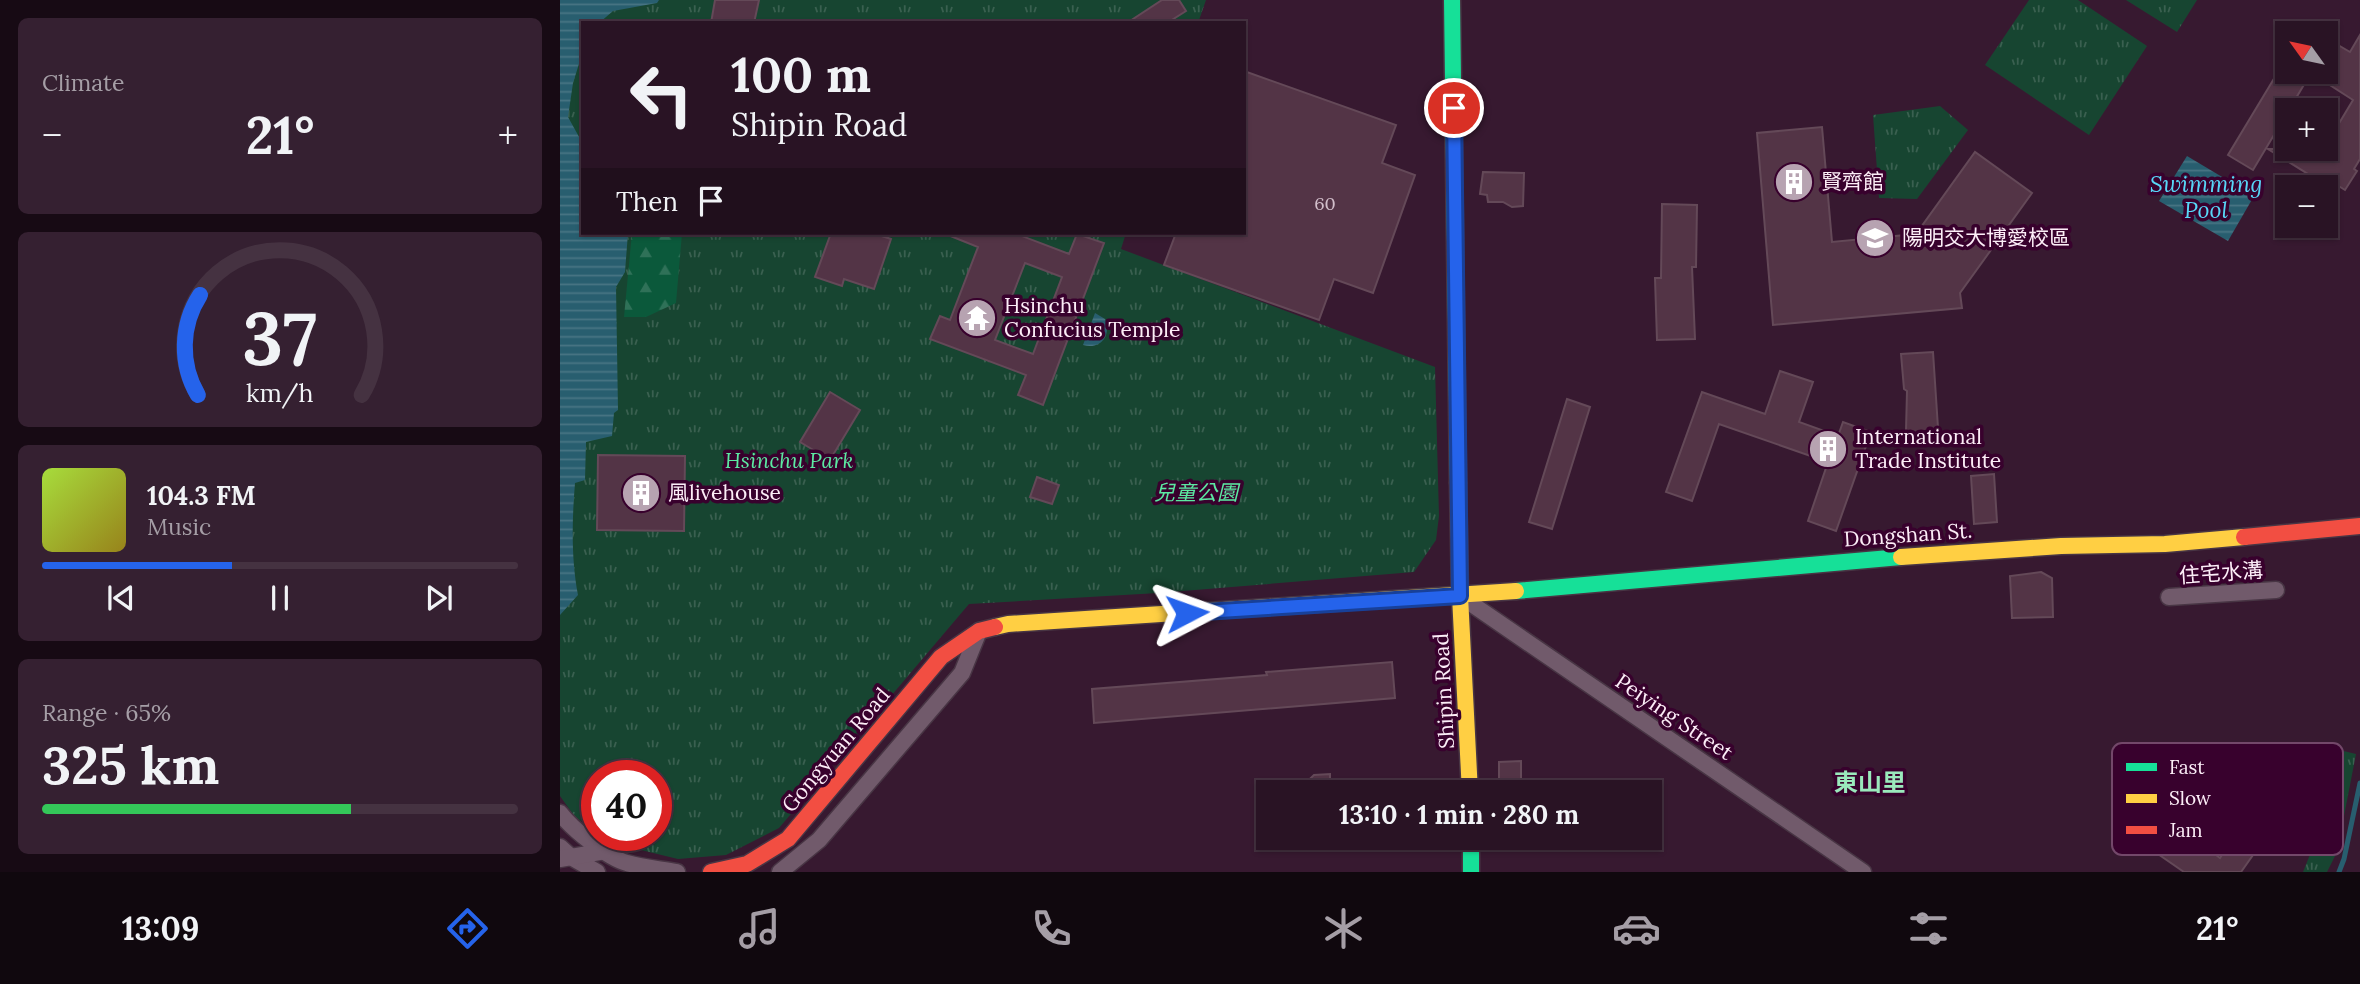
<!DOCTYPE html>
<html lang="en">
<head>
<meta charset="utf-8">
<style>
	:root { --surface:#291324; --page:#352031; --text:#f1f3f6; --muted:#a59ea6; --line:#453241; --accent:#2563eb }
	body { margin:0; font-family:Lora,"Noto Sans TC",serif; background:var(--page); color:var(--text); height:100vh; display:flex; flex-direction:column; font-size:26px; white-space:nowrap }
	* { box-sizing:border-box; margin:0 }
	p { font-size:23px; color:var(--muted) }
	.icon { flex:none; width:38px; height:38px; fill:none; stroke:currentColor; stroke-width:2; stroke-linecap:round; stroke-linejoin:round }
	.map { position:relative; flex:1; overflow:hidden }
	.details { display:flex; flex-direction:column; gap:18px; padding:18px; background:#170a14; width:560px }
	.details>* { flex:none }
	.guide { position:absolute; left:21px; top:21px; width:665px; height:214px; border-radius:0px; box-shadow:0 2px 5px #0004,0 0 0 2px var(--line); background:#291324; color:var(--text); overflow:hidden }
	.needle { width:46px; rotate:303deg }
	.tools { position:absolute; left:1715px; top:21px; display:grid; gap:14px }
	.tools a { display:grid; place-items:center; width:63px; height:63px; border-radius:0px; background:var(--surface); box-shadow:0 2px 5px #0004,0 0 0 2px var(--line); font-size:35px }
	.speed { position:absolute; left:21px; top:760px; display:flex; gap:14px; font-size:35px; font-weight:700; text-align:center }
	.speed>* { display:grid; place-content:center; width:91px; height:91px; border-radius:50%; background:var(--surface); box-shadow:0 2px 5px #0004,0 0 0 2px var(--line); line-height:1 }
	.speed .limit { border:10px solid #d22; background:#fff; color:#111 }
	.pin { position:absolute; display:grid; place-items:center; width:60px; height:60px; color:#fff; margin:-30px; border:4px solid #fff; border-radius:50%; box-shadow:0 2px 7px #0007 }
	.me { position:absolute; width:77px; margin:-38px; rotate:86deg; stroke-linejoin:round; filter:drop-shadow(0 0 5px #0008) }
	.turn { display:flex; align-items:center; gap:24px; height:147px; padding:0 35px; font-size:32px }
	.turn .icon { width:91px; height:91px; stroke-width:2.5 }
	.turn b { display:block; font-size:49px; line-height:60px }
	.then { display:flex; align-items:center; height:66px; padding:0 35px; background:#0003; gap:14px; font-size:26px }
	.big { font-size:52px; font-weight:800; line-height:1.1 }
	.details .card { flex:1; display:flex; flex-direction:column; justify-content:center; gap:10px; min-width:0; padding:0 24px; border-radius:10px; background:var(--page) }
	.details .dial { align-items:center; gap:0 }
	.dial svg { height:182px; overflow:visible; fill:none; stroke:var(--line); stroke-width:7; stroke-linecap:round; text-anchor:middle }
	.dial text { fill:var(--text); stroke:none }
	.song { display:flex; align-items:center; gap:21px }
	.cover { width:84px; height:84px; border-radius:10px; background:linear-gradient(135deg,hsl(80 70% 55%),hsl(50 70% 35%)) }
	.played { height:7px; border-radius:4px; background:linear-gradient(90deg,var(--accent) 40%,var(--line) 40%) }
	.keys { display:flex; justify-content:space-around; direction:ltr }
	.heat { display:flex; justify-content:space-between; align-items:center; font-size:38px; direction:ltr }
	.charge { height:10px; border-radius:5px; background:linear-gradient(90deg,#34c759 65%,var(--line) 0) }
	.trip { position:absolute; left:696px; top:780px; width:406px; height:70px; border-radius:0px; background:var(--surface); box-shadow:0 2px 5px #0004,0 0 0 2px var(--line); font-weight:800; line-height:70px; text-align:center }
	.dock { display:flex; height:112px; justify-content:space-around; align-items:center; background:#10080e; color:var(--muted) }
	.dock .icon { width:49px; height:49px }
	.dock .on { color:var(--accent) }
	.dock b { font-size:32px; color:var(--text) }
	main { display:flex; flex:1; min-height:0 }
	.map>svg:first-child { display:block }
	.grass { fill:url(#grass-tufts) }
	.forest { fill:url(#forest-firs) }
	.water { fill:url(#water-rules) }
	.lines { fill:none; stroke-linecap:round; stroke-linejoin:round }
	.stream { stroke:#285e6f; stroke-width:5 }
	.building { fill:#533446; stroke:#644958; stroke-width:2; fill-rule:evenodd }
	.street-casing { stroke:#483544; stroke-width:19 }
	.fast-casing { stroke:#483544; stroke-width:19 }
	.slow-casing { stroke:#483544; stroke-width:19 }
	.jam-casing { stroke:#483544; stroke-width:19 }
	.street { stroke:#715a6b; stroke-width:16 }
	.fast { stroke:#16e098; stroke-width:16 }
	.slow { stroke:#ffcf43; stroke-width:16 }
	.jam { stroke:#f24e42; stroke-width:16 }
	.route-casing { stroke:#184099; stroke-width:18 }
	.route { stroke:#2563eb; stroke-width:12 }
	.labels { text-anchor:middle; stroke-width:7; stroke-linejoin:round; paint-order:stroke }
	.number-label { font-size:18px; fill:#d2bfcb }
	.poi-label { font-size:21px; fill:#fcedf7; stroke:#38012d; text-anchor:start }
	.park-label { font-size:21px; font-style:italic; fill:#5ce9a2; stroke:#38012d }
	.street-label { font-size:21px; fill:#fcedf7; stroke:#38012d }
	.water-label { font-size:23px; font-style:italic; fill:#58d6f7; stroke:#38012d }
	.quarter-label { font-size:24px; font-weight:bold; fill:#9ae9bc; stroke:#38012d }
	.key { fill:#38012d; stroke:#73486a; stroke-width:2 }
	.key-label { font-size:19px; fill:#fcedf7 }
</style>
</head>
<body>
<main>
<section class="details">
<div class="card"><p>Climate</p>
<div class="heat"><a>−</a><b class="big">21°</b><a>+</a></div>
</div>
<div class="card dial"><svg viewBox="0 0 100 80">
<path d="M14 69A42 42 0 1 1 86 69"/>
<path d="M14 69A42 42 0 0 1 15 25" stroke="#2563eb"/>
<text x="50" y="56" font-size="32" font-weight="700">37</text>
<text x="50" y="72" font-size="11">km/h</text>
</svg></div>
<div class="card">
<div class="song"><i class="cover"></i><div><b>104.3 FM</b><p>Music</p></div></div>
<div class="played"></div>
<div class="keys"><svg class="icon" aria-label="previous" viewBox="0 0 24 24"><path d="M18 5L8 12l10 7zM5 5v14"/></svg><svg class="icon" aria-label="pause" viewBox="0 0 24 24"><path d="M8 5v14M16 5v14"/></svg><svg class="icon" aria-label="next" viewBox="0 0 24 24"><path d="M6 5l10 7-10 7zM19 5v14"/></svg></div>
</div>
<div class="card"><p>Range · 65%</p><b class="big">325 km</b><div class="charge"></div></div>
</section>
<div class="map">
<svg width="1800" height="872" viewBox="0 0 1800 872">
	<defs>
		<pattern id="grass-tufts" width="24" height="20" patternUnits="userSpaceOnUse" patternTransform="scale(1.75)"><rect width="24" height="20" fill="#174531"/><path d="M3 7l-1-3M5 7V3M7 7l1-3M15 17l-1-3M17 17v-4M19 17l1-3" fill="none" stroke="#3a6050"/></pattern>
		<pattern id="forest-firs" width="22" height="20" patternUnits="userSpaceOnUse" patternTransform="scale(1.75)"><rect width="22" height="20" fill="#0b593b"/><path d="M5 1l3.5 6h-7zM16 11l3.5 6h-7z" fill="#2f7158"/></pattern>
		<pattern id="water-rules" width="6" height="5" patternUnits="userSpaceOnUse" patternTransform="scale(1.75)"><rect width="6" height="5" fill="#285e6f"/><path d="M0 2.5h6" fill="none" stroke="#487584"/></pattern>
	</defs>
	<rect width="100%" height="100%" fill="#371930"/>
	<g class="grass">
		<path d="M0 0H646L638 23H23V233H566L561 249 875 367 879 516 876 540 854 572 598 593 409 604 219 828 166 855 118 859 52 843 40 835H96V775H37V832L15 817 0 796Z"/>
		<path d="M1469 0H1518L1587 46 1529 135 1425 65Z"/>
		<path d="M1566 0H1637L1617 32Z"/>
		<path d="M1380 106 1408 130 1357 199 1319 198 1313 115Z"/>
		<path d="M1775 749 1796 754 1777 852 1767 872H1743L1753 847Z"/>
	</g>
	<path class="forest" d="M72 233H122L116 303 86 317H64Z"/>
	<g class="water">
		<path d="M0 0H99L97 3 53 11 39 23H23V51L13 83 8 117 23 144V233H68L65 272 56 287 58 410 54 413 52 436 26 442 25 480 15 483C12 519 11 559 18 595L0 615Z"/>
		<path d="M1627 156 1694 196 1668 241 1599 201Z"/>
		<path d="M535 313 545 319C552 336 540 350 523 345Z"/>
	</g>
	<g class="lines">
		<path class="stream" d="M1779 872 1784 859 1800 783"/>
	</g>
	<g class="building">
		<path d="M155 0H199L194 23H151Z"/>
		<path d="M602 0H619L626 11 607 23H567Z"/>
		<path d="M1800 35V159L1794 169 1797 171 1785 190 1764 177 1761 182 1708 149H1766V145L1793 100 1751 73 1693 170 1668 155 1718 72H1766V38L1790 52Z"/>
		<path d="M684 71 836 125 822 163 855 175 813 293 774 279 759 320 604 265 616 233H684Z"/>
		<path d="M1262 127 1272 242 1356 234 1415 152 1472 193 1400 293 1402 308 1213 325 1197 133Z"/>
		<path d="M923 172 964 173 963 206 952 207 943 202H928L927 195 920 194Z"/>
		<path d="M1102 204 1137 205 1136 267H1132L1135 339 1097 340 1095 278H1101Z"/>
		<path d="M271 233H312L331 239 314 289 284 279 282 286 255 277Z"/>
		<path d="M383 233H454L509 254 517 234 544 243 483 405 458 395 466 375 370 339 380 316 390 320 418 247ZM465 263 502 277 473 354 435 340Z"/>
		<path d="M1373 352 1379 443 1346 431 1347 391 1344 389 1341 354Z"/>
		<path d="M1220 371 1253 382 1239 422 1278 436 1283 422 1311 432 1276 531 1248 521 1268 462 1159 424 1132 501 1106 492 1142 392 1205 414Z"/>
		<path d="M270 392 300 410 270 460 240 442Z"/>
		<path d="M1007 399 1030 407 992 529 969 522Z"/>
		<path d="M38 455 125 456 124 531 37 530Z"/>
		<path d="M1434 474 1437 522 1414 524 1411 476Z"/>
		<path d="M477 477 499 485 492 504 470 497Z"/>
		<path d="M1481 572 1492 578 1493 617 1452 618 1450 576Z"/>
		<path d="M832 662 835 698 534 723 532 689 707 675 706 672Z"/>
		<path d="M961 761V793H939V762Z"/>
		<path d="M770 774V793H735L754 775Z"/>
		<path d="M1637 810 1652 819 1637 840 1660 858 1683 822 1705 838 1681 872H1624L1598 854 1626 814Z"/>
	</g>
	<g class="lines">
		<g class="street-casing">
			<g id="street">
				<path d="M900 596 1303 872"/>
				<path d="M1609 597 1716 590"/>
				<path d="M0 813C12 829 48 858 67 863 83 868 101 869 117 872"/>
				<path d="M0 847 11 857 37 872"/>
				<path d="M0 859 45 851"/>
				<path d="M220 872 259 840 402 673 419 631"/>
			</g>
		</g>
		<g class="fast-casing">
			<g id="fast">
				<path d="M892 0 898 483"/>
				<path d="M956 591 1341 557"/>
				<path d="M911 838V872"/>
			</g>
		</g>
		<g class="slow-casing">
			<g id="slow">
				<path d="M898 483 900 596 910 793"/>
				<path d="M1341 557 1501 546 1605 544 1684 537"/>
				<path d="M435 627 448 624 956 591"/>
			</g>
		</g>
		<g class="jam-casing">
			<g id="jam">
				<path d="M1684 537 1800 526"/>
				<path d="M151 872 187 864 228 839 381 657 419 631 435 627"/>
			</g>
		</g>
		<use href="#street" class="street"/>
		<use href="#fast" class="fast"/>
		<use href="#slow" class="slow"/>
		<use href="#jam" class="jam"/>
	</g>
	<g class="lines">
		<g class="route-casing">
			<path id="route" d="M627 613 900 596 894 108"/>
		</g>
		<use href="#route" class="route"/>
	</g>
	<defs>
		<g id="building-disc" transform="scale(2.0125)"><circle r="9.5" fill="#b7a3b1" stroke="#38012d"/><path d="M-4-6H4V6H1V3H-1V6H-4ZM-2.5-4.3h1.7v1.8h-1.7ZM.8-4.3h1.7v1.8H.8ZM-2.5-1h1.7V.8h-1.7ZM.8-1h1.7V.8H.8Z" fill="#fff"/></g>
		<g id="university-disc" transform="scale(2.0125)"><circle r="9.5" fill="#b7a3b1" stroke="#38012d"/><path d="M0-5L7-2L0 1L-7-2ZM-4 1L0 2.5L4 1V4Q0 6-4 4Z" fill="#fff"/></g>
		<g id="temple-disc" transform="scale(2.0125)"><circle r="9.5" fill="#b7a3b1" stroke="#38012d"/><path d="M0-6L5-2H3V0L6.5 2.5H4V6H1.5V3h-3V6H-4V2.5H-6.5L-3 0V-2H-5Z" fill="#fff"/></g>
	</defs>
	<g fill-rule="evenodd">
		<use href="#building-disc" x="1234" y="182"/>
		<use href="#university-disc" x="1315" y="238"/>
		<use href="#temple-disc" x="417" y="318"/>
		<use href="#building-disc" x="1268" y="449"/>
		<use href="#building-disc" x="81" y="493"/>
	</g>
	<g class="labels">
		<g class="number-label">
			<text x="765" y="210">60</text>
		</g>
		<g class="poi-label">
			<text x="1261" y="189">賢齊館</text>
			<text x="1342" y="245">陽明交大博愛校區</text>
			<text x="444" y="313">Hsinchu<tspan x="444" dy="24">Confucius Temple</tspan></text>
			<text x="1295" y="444">International<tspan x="1295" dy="24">Trade Institute</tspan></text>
			<text x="108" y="500">風livehouse</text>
		</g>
		<g class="park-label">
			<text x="229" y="468">Hsinchu Park</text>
			<text x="636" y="500">兒童公園</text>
		</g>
		<g class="street-label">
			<text transform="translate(1348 535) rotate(-4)" y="7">Dongshan St.</text>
			<text transform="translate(1661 573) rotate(-4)" y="7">住宅水溝</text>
			<text transform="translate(884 691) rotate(-93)" y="7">Shipin Road</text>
			<text transform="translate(1114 717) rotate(34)" y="7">Peiying Street</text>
			<text transform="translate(276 750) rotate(-50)" y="7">Gongyuan Road</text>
		</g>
		<g class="water-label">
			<text x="1646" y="192">Swimming<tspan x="1646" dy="26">Pool</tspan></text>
		</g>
		<g class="quarter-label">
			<text x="1310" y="791">東山里</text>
		</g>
	</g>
	<rect x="1552" y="743" width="231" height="112" rx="10" class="key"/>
	<rect x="1566" y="763" width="31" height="8" fill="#16e098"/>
	<rect x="1566" y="794" width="31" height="9" fill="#ffcf43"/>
	<rect x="1566" y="826" width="31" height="8" fill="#f24e42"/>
	<g class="key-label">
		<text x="1609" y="774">Fast</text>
		<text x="1609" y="805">Slow</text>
		<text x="1609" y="837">Jam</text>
	</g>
</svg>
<div class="tools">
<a><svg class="needle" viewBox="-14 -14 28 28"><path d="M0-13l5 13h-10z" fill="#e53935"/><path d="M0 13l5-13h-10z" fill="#a59ea6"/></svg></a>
<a>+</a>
<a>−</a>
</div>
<div class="speed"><div class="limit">40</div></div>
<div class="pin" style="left:894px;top:108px;background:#d93025"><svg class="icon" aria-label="arrive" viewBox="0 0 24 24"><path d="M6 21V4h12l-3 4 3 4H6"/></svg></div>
<svg class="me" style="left:627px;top:613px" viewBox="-20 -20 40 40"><path d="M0-17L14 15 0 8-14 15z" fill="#2563eb" stroke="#fff" stroke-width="4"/></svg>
<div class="trip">13:10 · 1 min · 280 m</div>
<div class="guide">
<div class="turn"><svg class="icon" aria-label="left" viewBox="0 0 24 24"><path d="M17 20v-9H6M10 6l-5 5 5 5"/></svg><div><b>100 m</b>Shipin Road</div></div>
<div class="then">Then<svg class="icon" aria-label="arrive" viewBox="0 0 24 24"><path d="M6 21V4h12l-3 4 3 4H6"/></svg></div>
</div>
</div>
</main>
<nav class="dock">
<b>13:09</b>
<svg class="icon on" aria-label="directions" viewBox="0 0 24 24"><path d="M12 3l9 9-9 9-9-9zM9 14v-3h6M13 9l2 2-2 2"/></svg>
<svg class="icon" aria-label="music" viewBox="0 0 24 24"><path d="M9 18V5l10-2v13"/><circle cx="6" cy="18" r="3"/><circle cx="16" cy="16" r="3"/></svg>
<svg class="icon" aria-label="phone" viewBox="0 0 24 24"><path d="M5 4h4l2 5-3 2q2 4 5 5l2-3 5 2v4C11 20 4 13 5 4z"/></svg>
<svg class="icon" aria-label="climate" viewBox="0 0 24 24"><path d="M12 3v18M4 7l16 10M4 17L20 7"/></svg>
<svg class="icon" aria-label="car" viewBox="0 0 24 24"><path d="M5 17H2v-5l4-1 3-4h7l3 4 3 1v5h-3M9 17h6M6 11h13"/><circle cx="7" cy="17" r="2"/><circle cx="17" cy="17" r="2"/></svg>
<svg class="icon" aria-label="filters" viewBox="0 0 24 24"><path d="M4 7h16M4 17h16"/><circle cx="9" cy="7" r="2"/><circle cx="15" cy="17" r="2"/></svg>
<b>21°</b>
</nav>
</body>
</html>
